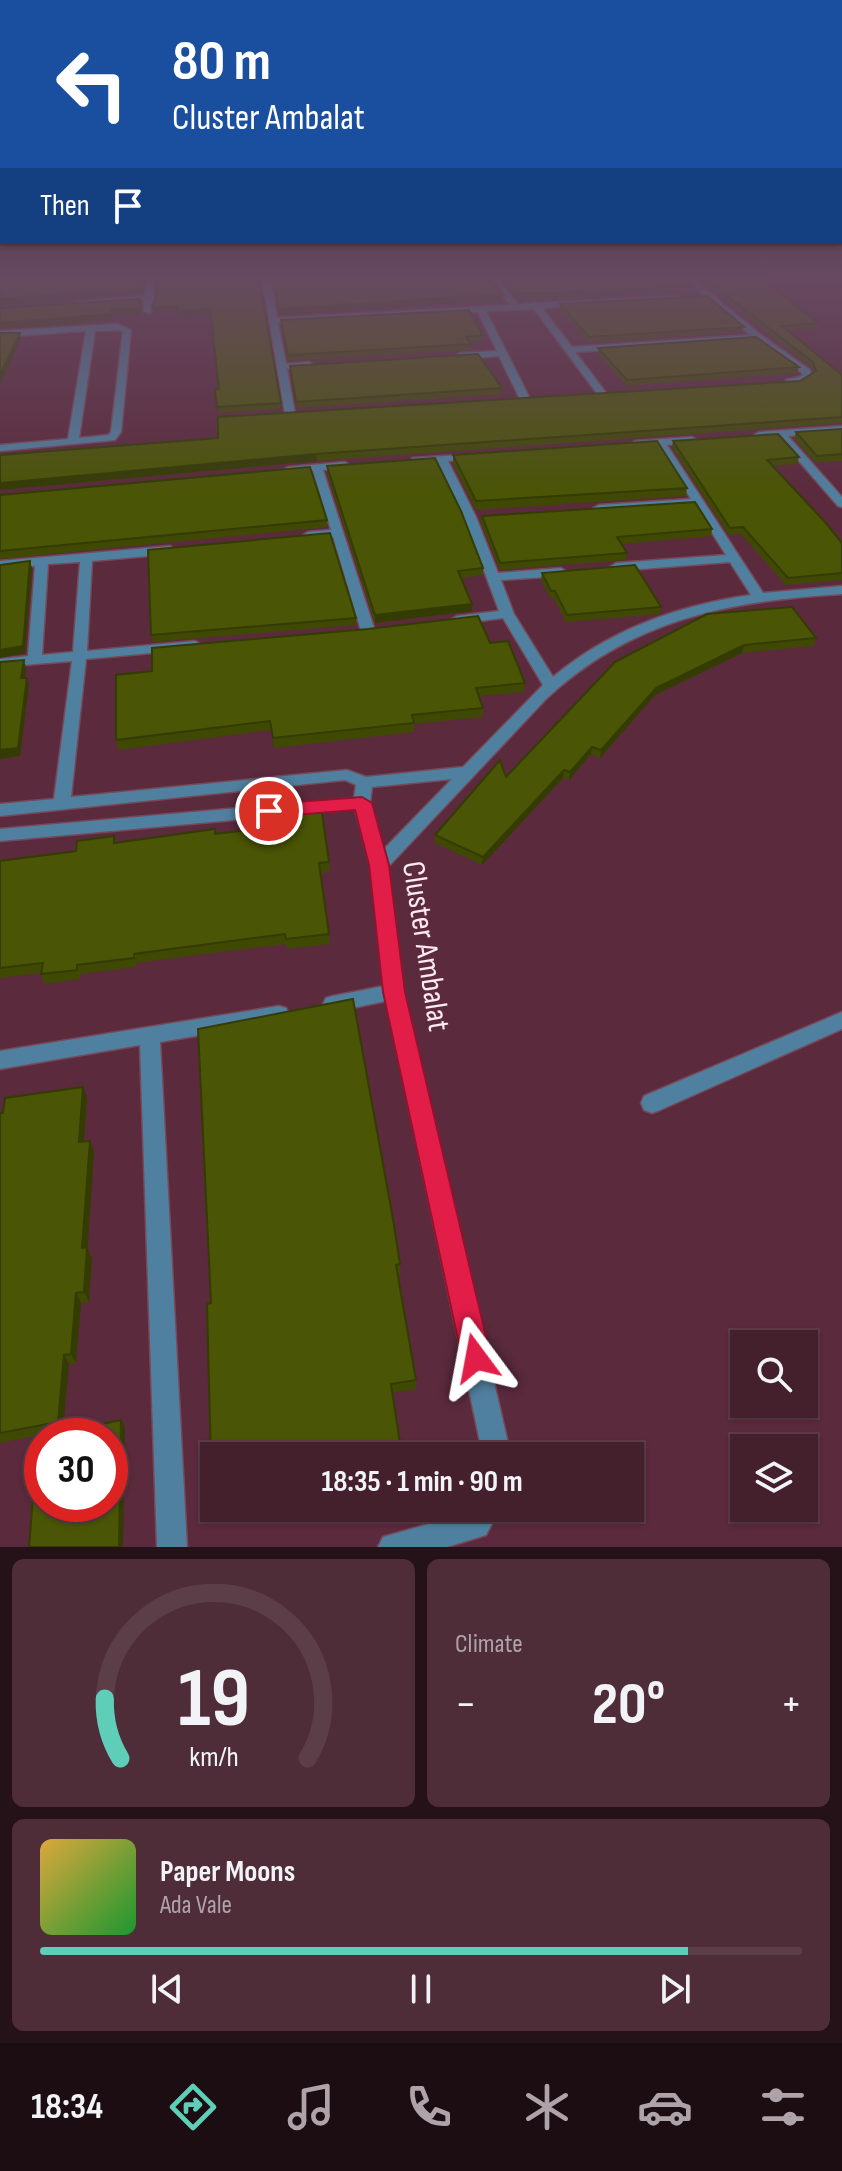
<!DOCTYPE html>
<html lang="en">
<head>
<meta charset="utf-8">
<style>
	:root { --surface:#44202d; --page:#4e2d39; --text:#f1f3f6; --muted:#afa3aa; --line:#5c3e49; --accent:#5eceb8 }
	body { margin:0; font-family:"Sofia Sans Condensed",sans-serif; background:var(--page); color:var(--text); height:100vh; display:flex; flex-direction:column; font-size:30px; white-space:nowrap }
	* { box-sizing:border-box; margin:0 }
	p { font-size:26px; color:var(--muted) }
	.icon { flex:none; width:44px; height:44px; fill:none; stroke:currentColor; stroke-width:2; stroke-linecap:round; stroke-linejoin:round }
	.map { position:relative; height:1547px; overflow:hidden }
	.sheet { display:flex; flex-direction:column; gap:12px; padding:12px; background:#251219; flex:1 }
	.sheet>* { flex:none }
	.hud { position:absolute; left:0px; top:0px; width:842px; height:244px; box-shadow:0 2px 6px #0004,0 0 0 2px var(--line); background:#1a4fa0; color:#fff; overflow:hidden }
	.fabs { position:absolute; left:730px; top:1330px; display:grid; gap:16px }
	.fabs a { display:grid; place-items:center; width:88px; height:88px; border-radius:0px; background:var(--surface); box-shadow:0 2px 6px #0004,0 0 0 2px var(--line); font-size:40px }
	.speed { position:absolute; left:24px; top:1418px; display:flex; gap:16px; font-size:40px; font-weight:700; text-align:center }
	.speed>* { display:grid; place-content:center; width:104px; height:104px; border-radius:50%; background:var(--surface); box-shadow:0 2px 6px #0004,0 0 0 2px var(--line); line-height:1 }
	.speed .limit { border:12px solid #d22; background:#fff; color:#111 }
	.pin { position:absolute; display:grid; place-items:center; width:68px; height:68px; color:#fff; margin:-34px; border:4px solid #fff; border-radius:50%; box-shadow:0 2px 8px #0007 }
	.me { position:absolute; width:88px; margin:-44px; rotate:347deg; stroke-linejoin:round; filter:drop-shadow(0 0 6px #0008) }
	.turn { display:flex; align-items:center; gap:28px; height:168px; padding:0 40px; font-size:36px }
	.turn .icon { width:104px; height:104px; stroke-width:2.5 }
	.turn b { display:block; font-size:56px; line-height:68px }
	.then { display:flex; align-items:center; height:76px; padding:0 40px; background:#0003; gap:16px; font-size:30px }
	.big { font-size:60px; font-weight:700; line-height:1.1 }
	.sheet .card { flex:1; display:flex; flex-direction:column; justify-content:center; gap:12px; min-width:0; padding:0 28px; border-radius:12px; background:var(--page) }
	.sheet .dial { align-items:center; gap:0 }
	.dial svg { height:208px; overflow:visible; fill:none; stroke:var(--line); stroke-width:7; stroke-linecap:round; text-anchor:middle }
	.dial text { fill:var(--text); stroke:none }
	.song { display:flex; align-items:center; gap:24px }
	.cover { width:96px; height:96px; border-radius:12px; background:linear-gradient(135deg,hsl(40 70% 55%),hsl(130 70% 35%)) }
	.played { height:8px; border-radius:4px; background:linear-gradient(90deg,var(--accent) 85%,var(--line) 85%) }
	.keys { display:flex; justify-content:space-around; direction:ltr }
	.heat { display:flex; justify-content:space-between; align-items:center; font-size:44px; direction:ltr }
	.sheet .tiles { flex:1; display:grid; gap:12px; grid-template-columns:1fr 1fr }
	.card:last-child { grid-column:span 2 }
	.trip { position:absolute; left:200px; top:1442px; width:444px; height:80px; border-radius:0px; background:var(--surface); box-shadow:0 2px 6px #0004,0 0 0 2px var(--line); font-weight:700; line-height:80px; text-align:center }
	.dock { display:flex; height:128px; justify-content:space-around; align-items:center; background:#1b0d12; color:var(--muted) }
	.dock .icon { width:56px; height:56px }
	.dock .on { color:var(--accent) }
	.dock b { font-size:36px; color:var(--text) }
	.map>svg:first-child { display:block }
	.lines { fill:none; stroke-linecap:round; stroke-linejoin:round }
	.street-casing { stroke:#754959; stroke-width:3 }
	.street { fill:#50809f; fill-rule:evenodd }
	.wall { fill:#404904 }
	.shaded-wall { fill:#343c04 }
	.building { fill:#4a5505; stroke:#343c04; stroke-width:2 }
	.route { fill:#e11d48; stroke:#92132f; stroke-width:2 }
	.labels { text-anchor:middle; stroke-width:8; stroke-linejoin:round; paint-order:stroke }
	.near-street-label { font-size:32px; fill:#feebf0; stroke:#5b2a3c }
</style>
</head>
<body>
<div class="map">
<svg width="842" height="1547" viewBox="0 0 842 1547">
	<rect width="100%" height="100%" fill="#5b2a3c"/>
	<g class="lines">
		<g class="street-casing">
			<g id="street">
				<path d="M147 278H155L153 296 155 298 150 313 143 311 144 301 81 305 77 303 81 301 145 296Z"/>
				<path d="M262 278H270L277 318 511 305 488 278H497L519 305 535 302 539 303 677 296 681 298 677 300 542 308 572 347 750 335 683 278H692L761 335 810 370 812 378 786 384V380L802 376V373L756 340 575 352 607 394 602 397 599 396 534 309 486 311 530 399 525 402 520 399 499 356 460 359 456 356 460 353 497 351 478 312 278 323 286 364 309 362 314 365 287 369 295 414 290 417 285 414Z"/>
				<path d="M117 324 131 330 121 432 115 440 0 451V445L68 439 86 331 0 337V331ZM117 330 123 331 111 432 108 435 79 438 95 331Z"/>
				<path d="M842 426V432L788 436 842 497V507L838 506 778 437 759 438 754 435 759 432Z"/>
				<path d="M692 437 697 440 696 442 667 445 763 593 842 586V594C729 601 632 619 546 699L388 867 404 992 511 1456H483L386 1001 333 1012 326 1010 323 1004 326 998 333 996 384 986 370 865 355 809 0 841V829L354 798 356 785 345 780 0 816V804L54 799 72 661 0 667V659L28 656 35 566 0 569V561L170 546 176 550 170 554 92 561 87 651 195 641 202 645 195 649 86 659 71 797 347 770 366 777 463 767 543 685 503 618 457 624 450 620 457 616 499 611 464 517 437 462H412V458L477 454V458L448 461 476 517 498 573 561 568 567 572 561 576 501 580 514 614 553 677C609 630 679 605 751 595L730 562 616 571 610 567 616 563 726 555 695 506 599 511 593 508 599 505 691 499 657 446 635 447 630 444 635 441ZM80 562 73 652 42 655 48 564ZM452 779 383 850 370 803 372 787Z"/>
				<path d="M345 462 350 465 349 467 323 470 375 631 368 635 361 631 333 537 308 540 302 536 308 532 331 530 313 471 288 473 283 470 288 467Z"/>
				<path d="M279 1006 286 1008 289 1014 286 1020 279 1022 160 1042 187 1547H157L140 1045 0 1069V1051Z"/>
				<path d="M842 1012V1029L660 1110 652 1113 644 1110 641 1103 644 1096Z"/>
				<path d="M470 1508H500L486 1535 447 1547H378L383 1537 467 1513Z"/>
			</g>
		</g>
		<use href="#street" class="street"/>
	</g>
	<g class="wall">
		<path d="M259 278 281 409 218 413 215 389H219L211 315 179 317 178 311 153 313 157 293Z"/>
		<path d="M501 278H687L694 286V291L533 300 518 299Z"/>
		<path d="M696 278H761L818 323 817 329 788 331 842 375V423L317 461 0 490V455L218 438 800 381 813 373 812 368Z"/>
		<path d="M560 304 744 327 742 332 588 343 560 310Z"/>
		<path d="M281 320 483 335V341L470 342 471 344V350L288 361Z"/>
		<path d="M598 348 799 367 797 373 627 386 598 354Z"/>
		<path d="M290 372 502 388V394L297 408Z"/>
		<path d="M842 429V461L815 462 794 439 796 432Z"/>
		<path d="M673 441 799 457 797 464 772 466 842 543V580L786 585 741 534 729 535 672 448Z"/>
		<path d="M453 455 687 488 686 496 476 510 453 464Z"/>
		<path d="M327 466 483 568V575L461 578 472 604V611L375 623 327 473Z"/>
		<path d="M0 495 327 520V527L0 559Z"/>
		<path d="M482 516 712 529 711 536 621 544 627 553 626 560 500 570 481 523Z"/>
		<path d="M542 573 661 607 660 614 566 622 554 598 551 599 541 580Z"/>
		<path d="M707 614 816 638 814 646 742 653 655 695 600 758 591 754 569 780 563 778 482 865 435 843V835Z"/>
		<path d="M356 618V625L153 642 151 635Z"/>
		<path d="M490 643 525 683 524 692 479 696 483 708V717L414 724V732L274 748 271 730 118 750 116 740Z"/>
		<path d="M216 834 329 862 330 872 320 873 330 944 287 949 286 944 213 953 136 963V967L80 974V979L44 984 41 973 0 978V861L76 851 114 836 116 843Z"/>
		<path d="M87 1098 84 1142 90 1141 94 1152 87 1247 92 1258 89 1302 81 1303 76 1363 69 1364 63 1430 0 1443V1113Z"/>
		<path d="M400 1264V1274H398L416 1380V1389L393 1393 214 1456V1507L212 1503 207 1304Z"/>
	</g>
	<g class="shaded-wall">
		<path d="M146 278 142 293 0 305V299Z"/>
		<path d="M503 294 502 300 280 315 279 309Z"/>
		<path d="M177 306 178 311 153 313 152 307Z"/>
		<path d="M141 308 142 314 112 316V320L0 329V323L111 310Z"/>
		<path d="M210 309 211 315 179 317V311Z"/>
		<path d="M20 333 21 339 0 385V375Z"/>
		<path d="M316 454 317 461 0 490V483Z"/>
		<path d="M30 561 32 568 25 653 0 658V650Z"/>
		<path d="M472 604V611L375 623V615Z"/>
		<path d="M744 645 742 653 655 695 600 758 601 750 656 688Z"/>
		<path d="M24 660 26 668 24 686 21 678Z"/>
		<path d="M27 678 29 685 20 756 0 759V750Z"/>
		<path d="M592 747 591 754 569 780 570 772Z"/>
		<path d="M564 770 563 778 482 865 483 857Z"/>
		<path d="M83 1087 87 1098 83 1153 79 1142Z"/>
		<path d="M90 1141 94 1152 87 1258 82 1248Z"/>
		<path d="M87 1247 92 1258 89 1302 84 1292Z"/>
		<path d="M76 1293 81 1303 76 1363 71 1354Z"/>
		<path d="M64 1355 69 1364 63 1430 58 1422Z"/>
		<path d="M121 1420 125 1427 123 1547H119Z"/>
	</g>
	<g class="building">
		<path d="M0 278H144L141 288 0 299Z"/>
		<path d="M157 278H259L281 403 217 407 215 389H219L210 309 179 311 177 306 152 307 157 293Z"/>
		<path d="M296 278H489L503 294 279 309 274 280Z"/>
		<path d="M506 278H687L694 286 533 294 519 293Z"/>
		<path d="M704 278H761L818 323 782 326 842 375V417L316 454 0 483V455L218 438V417L800 381 816 371 813 362Z"/>
		<path d="M707 296 744 327 589 337 560 304Z"/>
		<path d="M140 299 141 308 111 310V314L0 323V308Z"/>
		<path d="M469 310 483 335 466 337 471 344 288 355 281 320Z"/>
		<path d="M0 333H20L0 375Z"/>
		<path d="M756 337 799 367 627 380 598 348Z"/>
		<path d="M478 354 502 388 296 402 290 366Z"/>
		<path d="M842 429V454L817 456 796 432Z"/>
		<path d="M778 434 799 457 767 460 825 522 842 543V573L788 578 743 527 730 528 673 441Z"/>
		<path d="M657 441 687 488 476 501 453 455Z"/>
		<path d="M435 458 461 511 483 568 458 571 472 604 375 615 327 466Z"/>
		<path d="M310 467 327 520 0 551V495Z"/>
		<path d="M695 502 712 529 617 537 627 553 500 563 482 516Z"/>
		<path d="M330 533 356 618 151 635 148 550Z"/>
		<path d="M30 561 23 646 0 650V565Z"/>
		<path d="M635 565 661 607 567 615 555 591H551L542 573Z"/>
		<path d="M792 607 816 638 744 645 656 688 601 750 592 747 570 772 564 770 483 857 435 835 500 760 506 777 615 662 707 614Z"/>
		<path d="M478 616 490 643 508 641 525 683 476 688 483 708 412 715 414 723 273 738 270 721 116 740V675L152 671V648L368 629Z"/>
		<path d="M24 660 21 678H27L18 748 0 750V662Z"/>
		<path d="M321 806 329 862 319 863 329 934 286 939 285 934 134 954V958L77 965V970L41 974 43 963 0 968V861L76 851 77 841 114 836V843L215 829V834L285 826 283 809Z"/>
		<path d="M353 999 393 1219 400 1264 396 1265 416 1380 391 1384 402 1456H214V1502L212 1503 207 1304 211 1303 198 1029Z"/>
		<path d="M83 1087 79 1142 90 1141 82 1248 87 1247 84 1292 76 1293 71 1354 64 1355 58 1422 0 1433V1113H3L5 1098Z"/>
		<path d="M121 1420 119 1547H29L38 1437 42 1436V1504H110V1436H44Z"/>
	</g>
	<linearGradient id="sky" x2="0" y2="1"><stop stop-color="#321721"/><stop offset="0.56" stop-color="#664a61"/><stop offset="1" stop-color="#664a61" stop-opacity="0"/></linearGradient>
	<rect width="842" height="495" fill="url(#sky)"/>
	<path class="route" d="M362 797 372 803 389 865 405 992 491 1358 487 1368 476 1372 466 1368 462 1358 383 992 369 865 355 810 269 817 260 811 269 804Z"/>
	<g class="labels">
		<g class="near-street-label">
			<text transform="translate(427 946) rotate(81)" y="11">Cluster Ambalat</text>
		</g>
	</g>
</svg>
<div class="fabs">
<a><svg class="icon" aria-label="search" viewBox="0 0 24 24"><circle cx="10" cy="10" r="6"/><path d="M15 15l6 6"/></svg></a>
<a><svg class="icon" aria-label="layers" viewBox="0 0 24 24"><path d="M12 4l9 5-9 5-9-5zM3 14l9 5 9-5"/></svg></a>
</div>
<div class="speed"><div class="limit">30</div></div>
<div class="pin" style="left:269px;top:811px;background:#d93025"><svg class="icon" aria-label="arrive" viewBox="0 0 24 24"><path d="M6 21V4h12l-3 4 3 4H6"/></svg></div>
<svg class="me" style="left:476px;top:1358px" viewBox="-20 -20 40 40"><path d="M0-17L14 15 0 8-14 15z" fill="#e11d48" stroke="#fff" stroke-width="4"/></svg>
<div class="trip">18:35 · 1 min · 90 m</div>
<div class="hud">
<div class="turn"><svg class="icon" aria-label="left" viewBox="0 0 24 24"><path d="M17 20v-9H6M10 6l-5 5 5 5"/></svg><div><b>80 m</b>Cluster Ambalat</div></div>
<div class="then">Then<svg class="icon" aria-label="arrive" viewBox="0 0 24 24"><path d="M6 21V4h12l-3 4 3 4H6"/></svg></div>
</div>
</div>
<section class="sheet">
<div class="tiles">
<div class="card dial"><svg viewBox="0 0 100 80">
<path d="M14 69A42 42 0 1 1 86 69"/>
<path d="M14 69A42 42 0 0 1 8 46" stroke="#5eceb8"/>
<text x="50" y="56" font-size="32" font-weight="700">19</text>
<text x="50" y="72" font-size="11">km/h</text>
</svg></div>
<div class="card"><p>Climate</p>
<div class="heat"><a>−</a><b class="big">20°</b><a>+</a></div>
</div>
<div class="card">
<div class="song"><i class="cover"></i><div><b>Paper Moons</b><p>Ada Vale</p></div></div>
<div class="played"></div>
<div class="keys"><svg class="icon" aria-label="previous" viewBox="0 0 24 24"><path d="M18 5L8 12l10 7zM5 5v14"/></svg><svg class="icon" aria-label="pause" viewBox="0 0 24 24"><path d="M8 5v14M16 5v14"/></svg><svg class="icon" aria-label="next" viewBox="0 0 24 24"><path d="M6 5l10 7-10 7zM19 5v14"/></svg></div>
</div>
</div>
</section>
<nav class="dock">
<b>18:34</b>
<svg class="icon on" aria-label="directions" viewBox="0 0 24 24"><path d="M12 3l9 9-9 9-9-9zM9 14v-3h6M13 9l2 2-2 2"/></svg>
<svg class="icon" aria-label="music" viewBox="0 0 24 24"><path d="M9 18V5l10-2v13"/><circle cx="6" cy="18" r="3"/><circle cx="16" cy="16" r="3"/></svg>
<svg class="icon" aria-label="phone" viewBox="0 0 24 24"><path d="M5 4h4l2 5-3 2q2 4 5 5l2-3 5 2v4C11 20 4 13 5 4z"/></svg>
<svg class="icon" aria-label="climate" viewBox="0 0 24 24"><path d="M12 3v18M4 7l16 10M4 17L20 7"/></svg>
<svg class="icon" aria-label="car" viewBox="0 0 24 24"><path d="M5 17H2v-5l4-1 3-4h7l3 4 3 1v5h-3M9 17h6M6 11h13"/><circle cx="7" cy="17" r="2"/><circle cx="17" cy="17" r="2"/></svg>
<svg class="icon" aria-label="filters" viewBox="0 0 24 24"><path d="M4 7h16M4 17h16"/><circle cx="9" cy="7" r="2"/><circle cx="15" cy="17" r="2"/></svg>
</nav>
</body>
</html>
